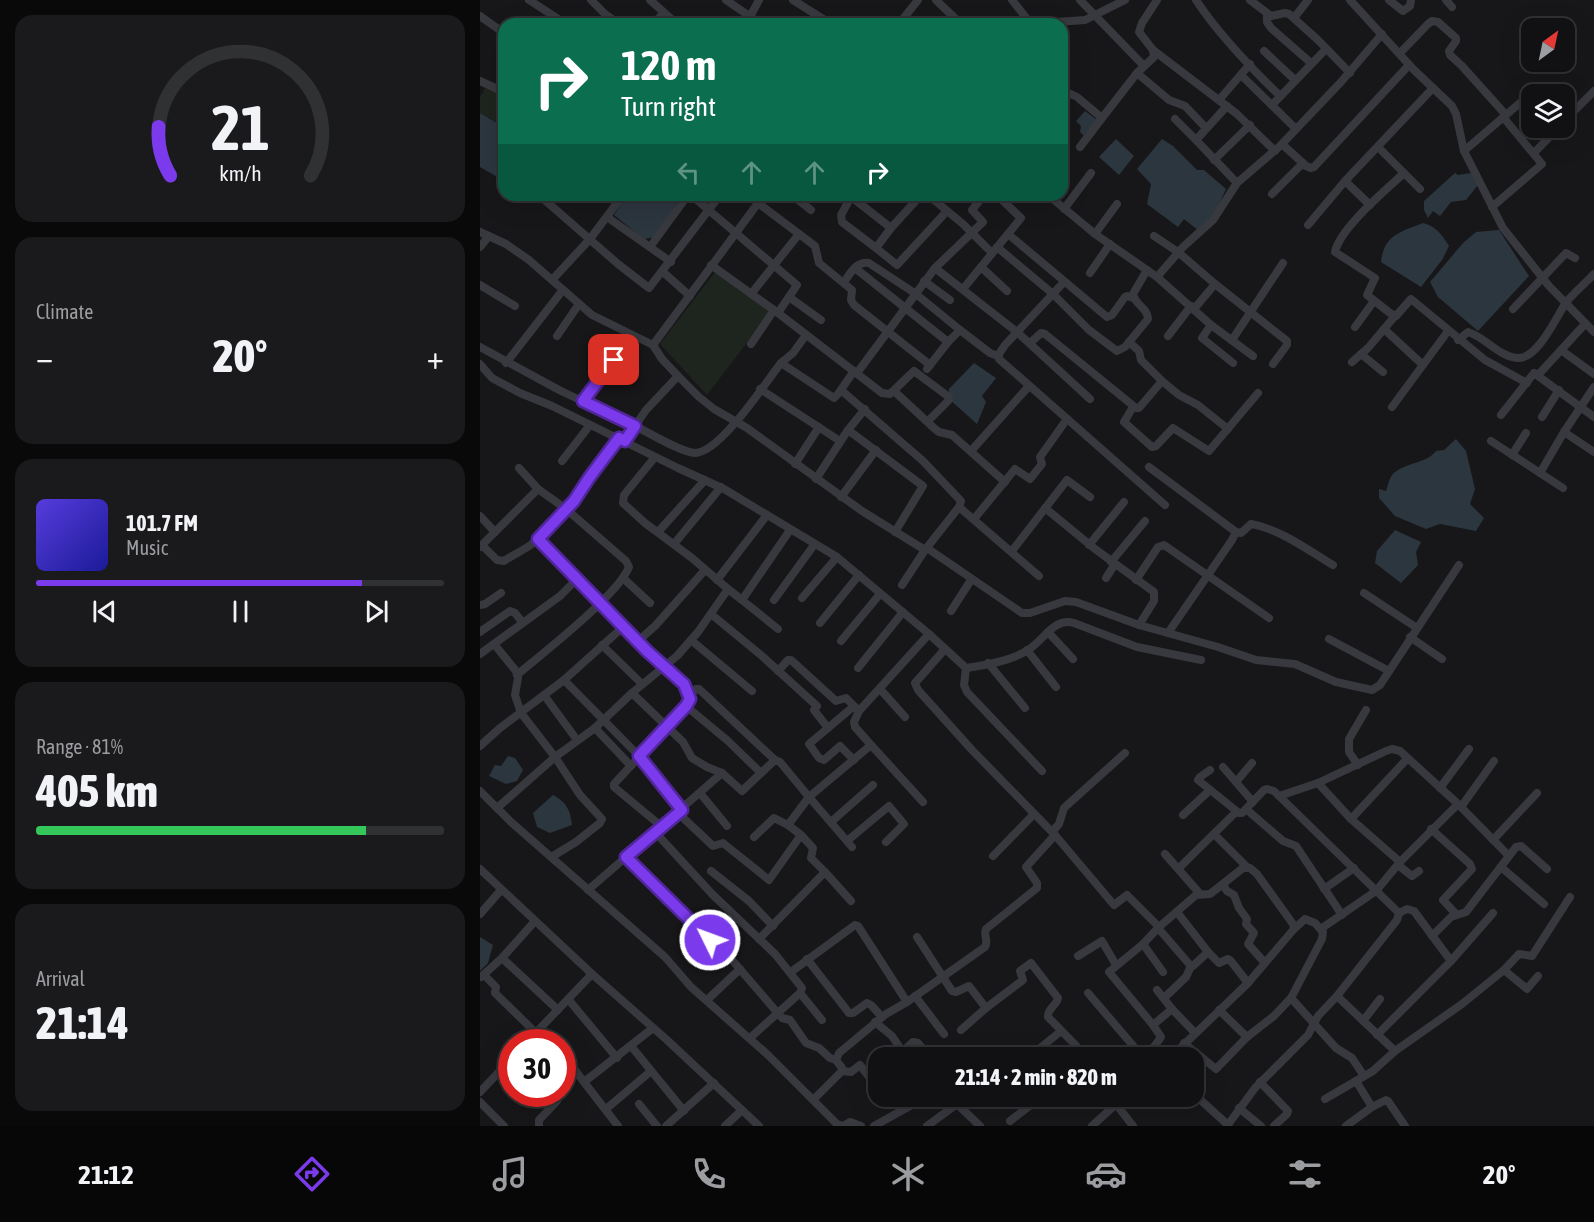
<!DOCTYPE html>
<html lang="en">
<head>
<meta charset="utf-8">
<style>
	:root { --surface:#111113; --page:#1a1a1c; --text:#f1f3f6; --muted:#9c9da0; --line:#303133; --accent:#7c3aed }
	body { margin:0; font-family:"Asap Condensed",sans-serif; background:var(--page); color:var(--text); height:100vh; display:flex; flex-direction:column; font-size:22px; white-space:nowrap }
	* { box-sizing:border-box; margin:0 }
	p { font-size:20px; color:var(--muted) }
	.icon { flex:none; width:33px; height:33px; fill:none; stroke:currentColor; stroke-width:2; stroke-linecap:round; stroke-linejoin:round }
	.map { position:relative; flex:1; overflow:hidden }
	.panel { display:flex; flex-direction:column; gap:15px; padding:15px; background:#09090a; width:480px }
	.panel>* { flex:none }
	.banner { position:absolute; left:18px; top:18px; width:570px; height:183px; border-radius:18px; box-shadow:0 6px 24px #0002,0 0 0 2px var(--line); background:#0b6e4f; color:#fff; overflow:hidden }
	.needle { width:39px; rotate:33deg }
	.controls { position:absolute; left:1041px; top:18px; display:grid; gap:12px }
	.controls a { display:grid; place-items:center; width:54px; height:54px; border-radius:12px; background:var(--surface); box-shadow:0 6px 24px #0002,0 0 0 2px var(--line); font-size:30px }
	.speed { position:absolute; left:18px; top:1029px; display:flex; gap:12px; font-size:30px; font-weight:700; text-align:center }
	.speed>* { display:grid; place-content:center; width:78px; height:78px; border-radius:50%; background:var(--surface); box-shadow:0 6px 24px #0002,0 0 0 2px var(--line); line-height:1 }
	.speed .limit { border:9px solid #d22; background:#fff; color:#111 }
	.pin { position:absolute; display:grid; place-items:center; width:51px; height:51px; color:#fff; margin:-26px; border-radius:12px; box-shadow:0 3px 9px #0006 }
	.me { position:absolute; width:66px; margin:-33px; rotate:312deg; stroke-linejoin:round; filter:drop-shadow(0 0 4px #0008) }
	.turn { display:flex; align-items:center; gap:21px; height:126px; padding:0 24px; font-size:27px }
	.turn .icon { width:78px; height:78px; stroke-width:2.5 }
	.turn b { display:block; font-size:42px; line-height:51px }
	.lanes { display:flex; align-items:center; height:57px; padding:0 24px; background:#0003; justify-content:center; gap:30px; direction:ltr }
	.lanes .off { opacity:.35 }
	.big { font-size:45px; font-weight:800; line-height:1.1 }
	.panel .tile { flex:1; display:flex; flex-direction:column; justify-content:center; gap:9px; min-width:0; padding:0 21px; border-radius:18px; background:var(--page) }
	.panel .dial { align-items:center; gap:0 }
	.dial svg { height:156px; overflow:visible; fill:none; stroke:var(--line); stroke-width:7; stroke-linecap:round; text-anchor:middle }
	.dial text { fill:var(--text); stroke:none }
	.song { display:flex; align-items:center; gap:18px }
	.cover { width:72px; height:72px; border-radius:9px; background:linear-gradient(135deg,hsl(250 70% 55%),hsl(240 70% 35%)) }
	.played { height:6px; border-radius:3px; background:linear-gradient(90deg,var(--accent) 80%,var(--line) 80%) }
	.keys { display:flex; justify-content:space-around; direction:ltr }
	.heat { display:flex; justify-content:space-between; align-items:center; font-size:33px; direction:ltr }
	.charge { height:9px; border-radius:4px; background:linear-gradient(90deg,#34c759 81%,var(--line) 0) }
	.trip { position:absolute; left:388px; top:1047px; width:336px; height:60px; border-radius:18px; background:var(--surface); box-shadow:0 6px 24px #0002,0 0 0 2px var(--line); font-weight:800; line-height:60px; text-align:center }
	.menu { display:flex; height:96px; justify-content:space-around; align-items:center; background:#070708; color:var(--muted) }
	.menu .icon { width:42px; height:42px }
	.menu .current { color:var(--accent) }
	.menu b { font-size:27px; color:var(--text) }
	main { display:flex; flex:1; min-height:0 }
	.map>svg:first-child { display:block }
	.green { fill:#1d251e }
	.water { fill:#2c363f }
	.lines { fill:none; stroke-linecap:round; stroke-linejoin:round }
	.minor { stroke:#38393f; stroke-width:8 }
	.route-casing { stroke:#51269a; stroke-width:15 }
	.route { stroke:#7c3aed; stroke-width:10 }
</style>
</head>
<body>
<main>
<section class="panel">
<div class="tile dial"><svg viewBox="0 0 100 80">
<path d="M14 69A42 42 0 1 1 86 69"/>
<path d="M14 69A42 42 0 0 1 8 44" stroke="#7c3aed"/>
<text x="50" y="56" font-size="32" font-weight="700">21</text>
<text x="50" y="72" font-size="11">km/h</text>
</svg></div>
<div class="tile"><p>Climate</p>
<div class="heat"><a>−</a><b class="big">20°</b><a>+</a></div>
</div>
<div class="tile">
<div class="song"><i class="cover"></i><div><b>101.7 FM</b><p>Music</p></div></div>
<div class="played"></div>
<div class="keys"><svg class="icon" aria-label="previous" viewBox="0 0 24 24"><path d="M18 5L8 12l10 7zM5 5v14"/></svg><svg class="icon" aria-label="pause" viewBox="0 0 24 24"><path d="M8 5v14M16 5v14"/></svg><svg class="icon" aria-label="next" viewBox="0 0 24 24"><path d="M6 5l10 7-10 7zM19 5v14"/></svg></div>
</div>
<div class="tile"><p>Range · 81%</p><b class="big">405 km</b><div class="charge"></div></div>
<div class="tile"><p>Arrival</p><b class="big">21:14</b></div>
</section>
<div class="map">
<svg width="1114" height="1126" viewBox="0 0 1114 1126">
	<rect width="100%" height="100%" fill="#171719"/>
	<g class="green">
		<path d="M5 88 24 94V126L0 113V97Z"/>
		<path d="M235 272 291 311 227 395 180 344Z"/>
	</g>
	<g class="water">
		<path d="M605 111 617 120 606 138 600 132 601 126 596 121Z"/>
		<path d="M0 113 24 127V175L21 179 0 167Z"/>
		<path d="M636 139 654 156 639 175 619 157Z"/>
		<path d="M682 139 693 146 717 170H724L746 189 736 211 719 231 704 219 698 227 667 204 671 184 657 169Z"/>
		<path d="M975 173 978 175 991 173 998 185 986 200 971 202 960 216 953 211 948 218 944 210V201Z"/>
		<path d="M147 195H197L198 201 176 237 164 239 134 215Z"/>
		<path d="M943 223C956 226 962 235 969 246L962 260 941 287 901 262C904 235 920 232 943 223Z"/>
		<path d="M1019 230 1049 276 998 331 958 297 950 282 983 243 996 232Z"/>
		<path d="M494 363 516 378 502 396 506 402 497 424 469 399V389Z"/>
		<path d="M976 439 986 451 995 489 990 504 1004 518 996 531 960 524 946 529 915 516 899 498V489L906 491C908 486 909 478 913 474 925 462 946 464 956 451L964 450Z"/>
		<path d="M915 530 941 542 936 552 938 565 921 583 895 563 897 551Z"/>
		<path d="M28 756 35 758 43 770 37 781 26 784 9 776 15 765 21 766Z"/>
		<path d="M73 795C86 802 90 809 92 825L70 833 57 827 53 813Z"/>
		<path d="M0 937 13 945 8 963 0 971Z"/>
	</g>
	<g class="lines">
		<g class="minor">
			<path d="M49 0 86 24"/>
			<path d="M111 0 125 14 139 24"/>
			<path d="M170 0 197 24"/>
			<path d="M246 0 281 24"/>
			<path d="M313 0 351 24"/>
			<path d="M456 0 481 24"/>
			<path d="M532 0 551 24"/>
			<path d="M600 0 664 66"/>
			<path d="M716 0C739 35 770 67 800 96"/>
			<path d="M770 0 791 16 805 13 809 14 838 40 870 73"/>
			<path d="M870 0 934 70 972 106 976 114 984 151 1023 228 1069 286 1114 332"/>
			<path d="M909 0 923 11 930 6 931 0"/>
			<path d="M966 0 972 7"/>
			<path d="M787 14V22L791 28 831 63"/>
			<path d="M0 16 24 33"/>
			<path d="M814 18 828 0"/>
			<path d="M174 24 183 13"/>
			<path d="M266 24 279 0"/>
			<path d="M419 24 438 0"/>
			<path d="M548 24 605 20 645 0"/>
			<path d="M673 50 757 114 795 151"/>
			<path d="M784 51 815 80"/>
			<path d="M920 53 948 24 952 21 958 22 976 38V41L969 51 970 55 982 66 1026 115"/>
			<path d="M657 73 689 100 705 106 726 128"/>
			<path d="M761 75 816 129"/>
			<path d="M0 81 24 92"/>
			<path d="M582 90 597 97 622 118 600 147"/>
			<path d="M739 100 770 64"/>
			<path d="M792 105 846 49"/>
			<path d="M747 106 716 140 757 183"/>
			<path d="M622 118 657 73 674 57 673 50 659 32 662 23 677 0"/>
			<path d="M695 119 716 140"/>
			<path d="M1084 121 1114 91"/>
			<path d="M802 144 826 166 831 168 834 167 929 65"/>
			<path d="M898 147 940 189"/>
			<path d="M984 151 1048 96"/>
			<path d="M1054 153 1078 128"/>
			<path d="M734 160 770 125"/>
			<path d="M924 173C905 191 860 228 855 252L895 278 887 295 910 313 916 316 931 299 1005 360 1047 383"/>
			<path d="M865 181 890 205"/>
			<path d="M792 194 823 163"/>
			<path d="M59 195 138 264 169 288 240 195"/>
			<path d="M211 195 317 285 298 313 402 393 410 394 434 371 469 397 468 401 448 421"/>
			<path d="M312 195 331 210"/>
			<path d="M369 195 411 228 441 195"/>
			<path d="M448 195 483 224 512 253"/>
			<path d="M568 195 615 234 677 277 731 325 773 356"/>
			<path d="M371 197 361 215 362 222 396 248"/>
			<path d="M278 203 335 246 339 263 372 290 371 300 374 305 450 365"/>
			<path d="M1012 207 1062 164 1023 117"/>
			<path d="M584 209 611 173"/>
			<path d="M127 217 191 262"/>
			<path d="M828 225 865 181 953 88"/>
			<path d="M411 228 396 248 417 265 467 211"/>
			<path d="M0 232 26 244 49 260 112 315 173 345 284 195"/>
			<path d="M528 234 627 317 632 315 645 297 647 296 653 298"/>
			<path d="M615 234 637 204"/>
			<path d="M674 236 698 252 735 284 807 341V345L793 364"/>
			<path d="M0 247 9 236"/>
			<path d="M170 247 208 195"/>
			<path d="M517 247 573 294 609 330 637 351 645 347 668 319C668 308 655 305 653 294L667 270"/>
			<path d="M231 265 298 313"/>
			<path d="M501 267 527 291"/>
			<path d="M375 268 468 342"/>
			<path d="M455 268 537 332 610 399"/>
			<path d="M183 272 210 296"/>
			<path d="M610 273 630 244"/>
			<path d="M677 277 703 247 733 220 757 183 800 146 861 82 902 34"/>
			<path d="M72 280 110 239 143 195"/>
			<path d="M444 281 470 300"/>
			<path d="M364 282C370 274 376 261 389 263L436 294 480 330"/>
			<path d="M584 282 525 345 519 354V359L685 505"/>
			<path d="M0 285 35 306"/>
			<path d="M483 289 541 218 517 195"/>
			<path d="M271 294 319 234"/>
			<path d="M309 297 341 320"/>
			<path d="M714 309 735 284"/>
			<path d="M1033 309 1086 253 1095 258"/>
			<path d="M731 325 722 338 753 363"/>
			<path d="M875 327 894 301"/>
			<path d="M904 329 943 365"/>
			<path d="M77 336 99 304"/>
			<path d="M688 336 711 306"/>
			<path d="M752 340 803 263"/>
			<path d="M978 340 988 332C1005 337 1018 356 1037 358 1057 360 1076 318 1085 304 1093 293 1105 284 1114 274"/>
			<path d="M649 342 659 351 661 360 682 381 699 395 718 405 748 429"/>
			<path d="M550 343 561 333 565 334 656 408H659L682 381"/>
			<path d="M271 344 294 310"/>
			<path d="M173 345 182 359 198 376"/>
			<path d="M0 347 81 391 155 426 166 410 198 376 219 397 234 409 267 428 382 511 445 550"/>
			<path d="M1081 350 1114 374"/>
			<path d="M881 354 903 372"/>
			<path d="M872 362 888 348 915 316"/>
			<path d="M26 363 82 291"/>
			<path d="M301 363 313 353 326 335"/>
			<path d="M0 364 12 378 40 393 72 406 198 468 244 489 357 557 449 634 486 668C506 665 531 661 548 650 564 640 574 617 594 623L657 647 721 660"/>
			<path d="M447 369 468 342 480 330 510 353 518 356"/>
			<path d="M377 373 455 268 503 222 492 210 504 195"/>
			<path d="M1058 375 1105 324"/>
			<path d="M280 389 360 441"/>
			<path d="M361 390 443 461 481 501 479 507 445 550 422 585"/>
			<path d="M414 391 455 429 459 432 472 435 525 482"/>
			<path d="M103 401 134 360"/>
			<path d="M653 407 644 422 672 447 676 446 693 428 729 451 778 393"/>
			<path d="M912 407 968 331"/>
			<path d="M1021 415 1054 373 1114 417"/>
			<path d="M1062 417 1079 390"/>
			<path d="M368 430 443 486 415 532"/>
			<path d="M1084 432 1114 452"/>
			<path d="M145 441 155 426C168 432 202 453 215 453 240 453 285 383 301 363L354 398 358 394 374 371"/>
			<path d="M1011 441 1083 488"/>
			<path d="M491 451 549 386"/>
			<path d="M1032 455 1046 433"/>
			<path d="M175 457 144 495 143 503 165 523 212 558 248 589"/>
			<path d="M82 461 110 425"/>
			<path d="M315 464 339 427"/>
			<path d="M669 467 756 532 752 540 688 633"/>
			<path d="M1060 473 1084 432 1114 387"/>
			<path d="M336 479 368 430 385 409"/>
			<path d="M361 497 396 450"/>
			<path d="M479 507 559 576"/>
			<path d="M565 508 615 549 674 592V601L659 625"/>
			<path d="M0 516 15 532"/>
			<path d="M494 519 535 469 550 479 562 464 560 457 587 419"/>
			<path d="M178 532 225 480"/>
			<path d="M756 532 761 533 771 524C800 529 828 550 853 565"/>
			<path d="M194 544 241 487"/>
			<path d="M2 545 17 560 24 561C35 553 48 549 58 539"/>
			<path d="M609 545 644 502"/>
			<path d="M0 547 58 489"/>
			<path d="M447 548 542 613H550L585 601 596 602 659 625 738 647 776 660 815 664 856 682 892 690 900 685 979 565"/>
			<path d="M532 551 587 480 610 497"/>
			<path d="M631 562 665 521"/>
			<path d="M143 578 170 603"/>
			<path d="M626 578 635 564"/>
			<path d="M96 580 58 539 94 501 109 478 139 438"/>
			<path d="M237 580 287 515"/>
			<path d="M656 580 678 547 684 545 789 618"/>
			<path d="M884 593 937 628"/>
			<path d="M322 598 357 557"/>
			<path d="M262 600 248 589 218 632 197 656 152 693 203 742 212 758 227 767 242 773 146 857 217 929 240 946 302 1018 310 1020 326 1043 339 1048 350 1058 356 1060"/>
			<path d="M294 600 334 545"/>
			<path d="M0 605 5 604 21 593"/>
			<path d="M471 611 491 580"/>
			<path d="M231 614 282 656 337 706 334 710 348 728 329 744 339 758 344 760 360 746 374 760"/>
			<path d="M340 623 379 575"/>
			<path d="M298 629 262 600 310 530"/>
			<path d="M0 632 30 611 35 613 43 623"/>
			<path d="M568 632 593 659"/>
			<path d="M930 637 962 659"/>
			<path d="M849 639 909 671"/>
			<path d="M211 640 272 691"/>
			<path d="M158 641 175 626 225 570"/>
			<path d="M361 641 400 594"/>
			<path d="M14 644 36 671 38 678 35 695 41 713 75 757 100 795 122 819 120 823 96 842 73 856"/>
			<path d="M122 645 162 684"/>
			<path d="M465 649 435 683 438 690 492 750 575 835 634 905 647 895 679 927"/>
			<path d="M547 650 576 687"/>
			<path d="M0 654 80 596 96 580 176 660 204 684 210 699 206 706"/>
			<path d="M508 663 545 708"/>
			<path d="M378 668 423 612"/>
			<path d="M486 668 484 685 487 692 562 771"/>
			<path d="M298 671 308 660H311L356 701 366 698 379 711"/>
			<path d="M37 675C63 653 138 595 149 567L146 561 86 509 58 489 39 468"/>
			<path d="M84 680 159 756 202 810"/>
			<path d="M400 689 425 717"/>
			<path d="M64 695 97 740"/>
			<path d="M210 696 216 689H219L295 760"/>
			<path d="M115 728 151 766"/>
			<path d="M348 728 374 706"/>
			<path d="M391 745 443 802"/>
			<path d="M0 746 20 728 84 680 143 627"/>
			<path d="M878 765 869 752V739L886 710"/>
			<path d="M743 767 773 802"/>
			<path d="M730 770 720 777 718 780 759 813H762L784 790 787 789 794 791 919 913 917 920 857 996 838 1016 828 1035 775 1088 747 1126"/>
			<path d="M242 773 262 791 281 773"/>
			<path d="M756 782 772 763"/>
			<path d="M838 783 871 819 920 862 978 804"/>
			<path d="M960 788 989 749"/>
			<path d="M0 791 31 822 185 957 211 987 288 1055 357 1124 363 1126 370 1122 381 1126"/>
			<path d="M220 793 247 826"/>
			<path d="M799 796 838 783 906 751 912 749 920 751 978 804 1029 856"/>
			<path d="M981 807 1014 761"/>
			<path d="M17 808 75 757 115 728 152 693"/>
			<path d="M766 809 803 841 816 846 862 915"/>
			<path d="M703 815 730 790"/>
			<path d="M871 819 927 759"/>
			<path d="M351 822 393 785"/>
			<path d="M181 826 134 787V784L206 706 248 741 281 773 295 760 300 762 329 797 308 825 321 835 289 880 243 843 233 846 198 813"/>
			<path d="M951 829 990 864 992 869 963 900 976 914"/>
			<path d="M175 832 232 894 295 954 322 988 320 993 270 1038"/>
			<path d="M572 832 579 824 584 808 645 753"/>
			<path d="M734 834 767 867"/>
			<path d="M274 837 294 818 308 825"/>
			<path d="M1013 840 1057 793"/>
			<path d="M367 841 409 806 424 824 406 842"/>
			<path d="M372 847 329 797 391 745 375 727 374 722 379 711 449 634"/>
			<path d="M685 854 720 894"/>
			<path d="M513 856 554 814"/>
			<path d="M918 865 932 876 939 871"/>
			<path d="M1021 867 1064 904"/>
			<path d="M699 868 756 812"/>
			<path d="M0 869 112 974"/>
			<path d="M231 871 269 901 293 926"/>
			<path d="M345 872 371 901"/>
			<path d="M743 885 747 891 754 895 759 908 767 919 766 924 774 933 768 944 785 963"/>
			<path d="M844 889 874 868"/>
			<path d="M108 890 146 857"/>
			<path d="M919 913 927 909 934 911 971 961"/>
			<path d="M0 914 21 890"/>
			<path d="M678 928 710 965 713 966 728 952 697 912"/>
			<path d="M842 928 896 891 920 862"/>
			<path d="M952 936 971 917 986 912 1036 847 1041 846 1067 869"/>
			<path d="M437 937 472 991 476 992 489 986 506 1008 543 980 540 971 551 963 578 998C577 1005 567 1009 568 1017L608 1058"/>
			<path d="M279 939 345 872 331 858 333 848 321 835"/>
			<path d="M663 944 683 972"/>
			<path d="M728 952 739 963 748 959 750 960 768 983"/>
			<path d="M598 956 622 941 636 965"/>
			<path d="M22 958 78 1010"/>
			<path d="M327 959 369 1013H373L387 1003 391 1005 402 1017"/>
			<path d="M1024 970 1047 989 1058 976"/>
			<path d="M311 972 375 925 378 926 427 1002"/>
			<path d="M4 975 16 987 15 993 56 1033"/>
			<path d="M1 977 22 958 55 921"/>
			<path d="M677 990 692 1009"/>
			<path d="M320 993 342 1020"/>
			<path d="M608 993 661 1055 674 1047"/>
			<path d="M435 996 464 1034"/>
			<path d="M857 996 915 1051"/>
			<path d="M684 998 706 977 711 966"/>
			<path d="M811 998 856 1048 872 1058 884 1076"/>
			<path d="M88 999 137 1058"/>
			<path d="M227 1000 260 969"/>
			<path d="M739 1010 767 1037 794 1016 811 998 842 939 843 932 835 923 825 919 814 929"/>
			<path d="M883 1021 900 999"/>
			<path d="M395 1022 412 1036 422 1051"/>
			<path d="M673 1025 681 1037 674 1047 683 1058"/>
			<path d="M481 1030 506 1008"/>
			<path d="M54 1035 60 1042"/>
			<path d="M897 1035 971 961 1013 913"/>
			<path d="M47 1042 112 974 187 1040 279 1126"/>
			<path d="M704 1043 736 1069 767 1037"/>
			<path d="M151 1046 204 1111"/>
			<path d="M416 1058 433 1042 438 1043 451 1058"/>
			<path d="M548 1058 581 1031"/>
			<path d="M690 1058 768 983 814 929 813 924 777 874 770 868H763L730 894 716 895 679 927 663 944 629 972 673 1025 692 1009 715 1033"/>
			<path d="M82 1059 91 1065 104 1082"/>
			<path d="M362 1071 371 1072 380 1065 396 1086"/>
			<path d="M780 1082 808 1111 807 1114 794 1126"/>
			<path d="M0 1092 32 1058"/>
			<path d="M714 1094 748 1125"/>
			<path d="M473 1096 477 1104 500 1126"/>
			<path d="M334 1099 362 1071V1068L356 1060 359 1053 406 1014 427 1002 505 947C509 941 503 935 506 929L557 888V883L546 867 575 835"/>
			<path d="M845 1099 893 1071 915 1051 982 1004 1024 970 1039 954 1052 956 1090 897"/>
			<path d="M0 1102 24 1126"/>
			<path d="M159 1104 177 1126"/>
			<path d="M636 1104 653 1126"/>
			<path d="M479 1106 488 1096"/>
			<path d="M892 1107 906 1100 908 1101 925 1126"/>
			<path d="M759 1108 781 1126"/>
			<path d="M126 1109 171 1071"/>
			<path d="M530 1121 562 1096"/>
			<path d="M59 1126V1120L77 1101 71 1094"/>
			<path d="M138 1126 104 1082 173 1028"/>
			<path d="M186 1126 234 1083"/>
			<path d="M245 1126 262 1110"/>
			<path d="M394 1126 448 1096"/>
			<path d="M447 1126 477 1104"/>
			<path d="M612 1126 645 1096"/>
			<path d="M866 1126 892 1107 876 1081"/>
		</g>
	</g>
	<g class="lines">
		<g class="route-casing">
			<path id="route" d="M134 360 103 401 155 426 145 441 139 438 109 478 94 501 58 539 167 651 204 684 210 699 206 706 159 756 202 810 146 857 230 940"/>
		</g>
		<use href="#route" class="route"/>
	</g>
</svg>
<div class="controls">
<a><svg class="needle" viewBox="-14 -14 28 28"><path d="M0-13l5 13h-10z" fill="#e53935"/><path d="M0 13l5-13h-10z" fill="#9c9da0"/></svg></a>
<a><svg class="icon" aria-label="layers" viewBox="0 0 24 24"><path d="M12 4l9 5-9 5-9-5zM3 14l9 5 9-5"/></svg></a>
</div>
<div class="speed"><div class="limit">30</div></div>
<div class="pin" style="left:134px;top:360px;background:#d93025"><svg class="icon" aria-label="arrive" viewBox="0 0 24 24"><path d="M6 21V4h12l-3 4 3 4H6"/></svg></div>
<svg class="me" style="left:230px;top:940px" viewBox="-20 -20 40 40"><circle r="17" fill="#7c3aed" stroke="#fff" stroke-width="3"/><path d="M0-11L8 9 0 5-8 9z" fill="#fff"/></svg>
<div class="trip">21:14 · 2 min · 820 m</div>
<div class="banner">
<div class="turn"><svg class="icon" aria-label="right" viewBox="0 0 24 24"><path d="M7 20v-9h11M14 6l5 5-5 5"/></svg><div><b>120 m</b>Turn right</div></div>
<div class="lanes"><svg class="icon off" aria-label="left" viewBox="0 0 24 24"><path d="M17 20v-9H6M10 6l-5 5 5 5"/></svg><svg class="icon off" aria-label="ahead" viewBox="0 0 24 24"><path d="M12 20V5M6 11l6-6 6 6"/></svg><svg class="icon off" aria-label="ahead" viewBox="0 0 24 24"><path d="M12 20V5M6 11l6-6 6 6"/></svg><svg class="icon" aria-label="right" viewBox="0 0 24 24"><path d="M7 20v-9h11M14 6l5 5-5 5"/></svg></div>
</div>
</div>
</main>
<nav class="menu">
<b>21:12</b>
<svg class="icon current" aria-label="directions" viewBox="0 0 24 24"><path d="M12 3l9 9-9 9-9-9zM9 14v-3h6M13 9l2 2-2 2"/></svg>
<svg class="icon" aria-label="music" viewBox="0 0 24 24"><path d="M9 18V5l10-2v13"/><circle cx="6" cy="18" r="3"/><circle cx="16" cy="16" r="3"/></svg>
<svg class="icon" aria-label="phone" viewBox="0 0 24 24"><path d="M5 4h4l2 5-3 2q2 4 5 5l2-3 5 2v4C11 20 4 13 5 4z"/></svg>
<svg class="icon" aria-label="climate" viewBox="0 0 24 24"><path d="M12 3v18M4 7l16 10M4 17L20 7"/></svg>
<svg class="icon" aria-label="car" viewBox="0 0 24 24"><path d="M5 17H2v-5l4-1 3-4h7l3 4 3 1v5h-3M9 17h6M6 11h13"/><circle cx="7" cy="17" r="2"/><circle cx="17" cy="17" r="2"/></svg>
<svg class="icon" aria-label="filters" viewBox="0 0 24 24"><path d="M4 7h16M4 17h16"/><circle cx="9" cy="7" r="2"/><circle cx="15" cy="17" r="2"/></svg>
<b>20°</b>
</nav>
</body>
</html>
